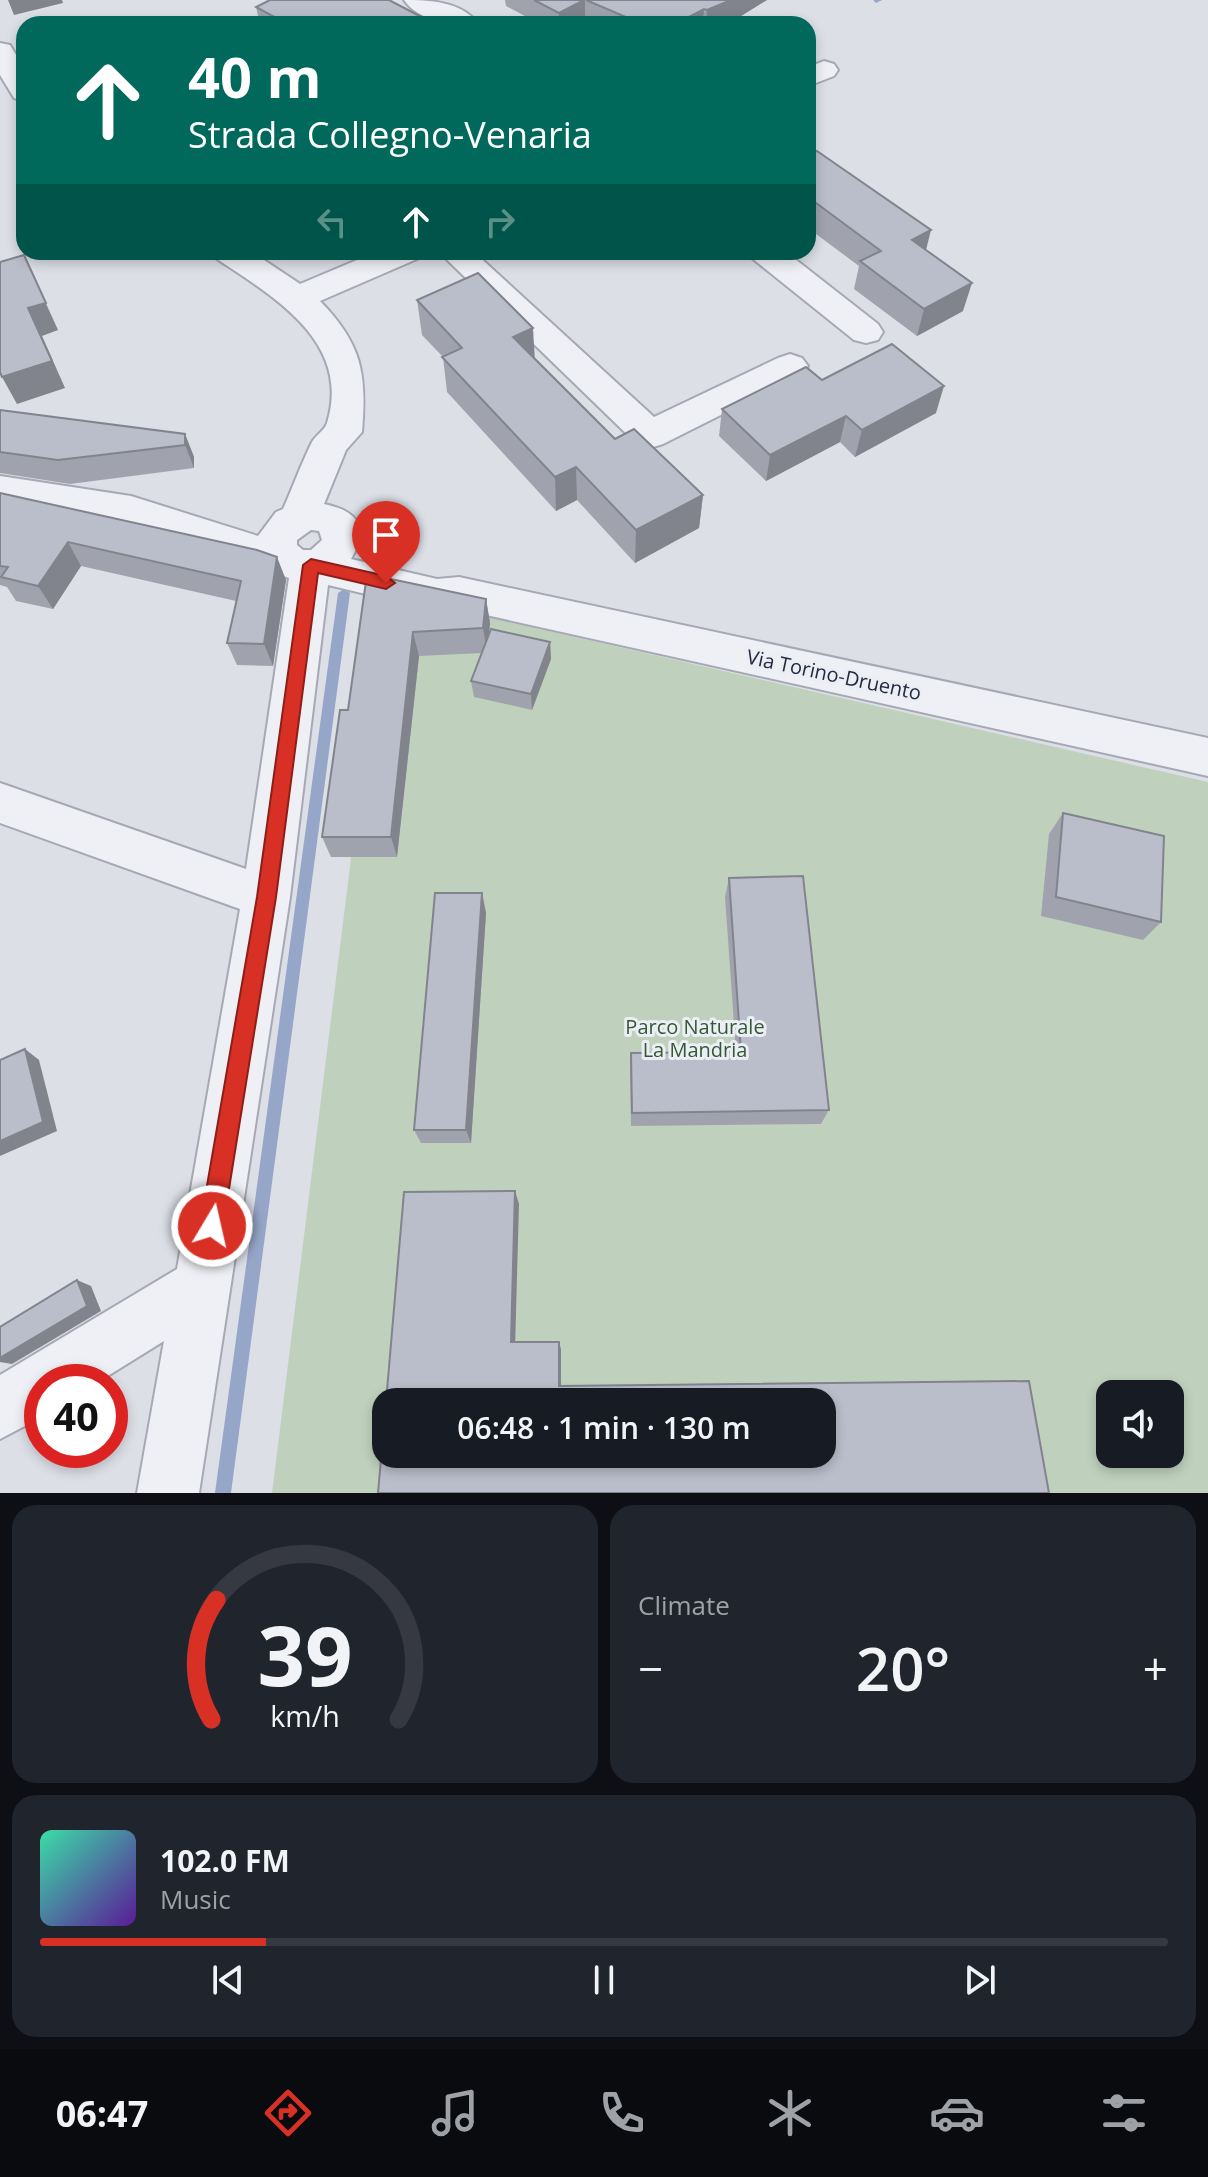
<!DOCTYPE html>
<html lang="en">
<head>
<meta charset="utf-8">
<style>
	:root { --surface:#171b24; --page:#20242c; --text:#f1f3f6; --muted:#9ea1a6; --line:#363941; --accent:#d93025 }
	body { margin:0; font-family:"Open Sans",sans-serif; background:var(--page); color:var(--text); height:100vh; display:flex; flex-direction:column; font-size:30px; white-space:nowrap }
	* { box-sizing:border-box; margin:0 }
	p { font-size:26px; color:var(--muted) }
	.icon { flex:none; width:44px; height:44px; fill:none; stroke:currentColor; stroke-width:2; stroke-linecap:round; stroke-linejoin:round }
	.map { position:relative; height:1493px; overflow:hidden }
	.sheet { display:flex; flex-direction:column; gap:12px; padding:12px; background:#0d0f14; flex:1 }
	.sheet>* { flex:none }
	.top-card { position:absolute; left:16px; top:16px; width:800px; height:244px; border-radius:24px; box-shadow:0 4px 12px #0003; background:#00695c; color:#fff; overflow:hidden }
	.controls { position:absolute; left:1096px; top:1380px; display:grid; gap:16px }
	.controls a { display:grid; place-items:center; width:88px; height:88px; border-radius:16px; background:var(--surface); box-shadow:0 4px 12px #0003; font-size:40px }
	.speed { position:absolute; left:24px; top:1364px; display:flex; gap:16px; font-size:40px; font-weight:700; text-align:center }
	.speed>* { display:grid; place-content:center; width:104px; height:104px; border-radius:50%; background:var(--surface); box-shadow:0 4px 12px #0003; line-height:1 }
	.speed .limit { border:12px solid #d22; background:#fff; color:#111 }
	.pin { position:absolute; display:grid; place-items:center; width:68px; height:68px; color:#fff; margin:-82px -34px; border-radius:50% 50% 50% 0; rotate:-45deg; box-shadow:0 0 8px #0007 }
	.pin .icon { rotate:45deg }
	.me { position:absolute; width:88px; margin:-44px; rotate:9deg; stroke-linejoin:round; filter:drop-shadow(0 0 6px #0008) }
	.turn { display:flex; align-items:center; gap:28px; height:168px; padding:0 40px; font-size:36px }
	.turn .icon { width:104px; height:104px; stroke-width:2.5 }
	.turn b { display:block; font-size:56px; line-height:68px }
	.lanes { display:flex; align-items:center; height:76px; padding:0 40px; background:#0003; justify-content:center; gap:40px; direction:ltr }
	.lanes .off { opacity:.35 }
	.big { font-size:60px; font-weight:600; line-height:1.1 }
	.sheet .card { flex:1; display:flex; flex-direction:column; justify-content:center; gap:12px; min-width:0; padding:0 28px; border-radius:24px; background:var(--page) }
	.sheet .dial { align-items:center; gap:0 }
	.dial svg { height:208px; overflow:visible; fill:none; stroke:var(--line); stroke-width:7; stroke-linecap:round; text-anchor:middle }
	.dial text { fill:var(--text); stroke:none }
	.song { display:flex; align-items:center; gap:24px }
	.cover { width:96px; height:96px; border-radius:12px; background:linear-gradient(135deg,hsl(160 70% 55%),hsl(270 70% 35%)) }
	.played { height:8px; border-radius:4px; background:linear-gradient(90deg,var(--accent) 20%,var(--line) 20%) }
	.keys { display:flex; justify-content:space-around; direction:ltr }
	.heat { display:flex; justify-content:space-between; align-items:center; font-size:44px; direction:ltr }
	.sheet .tiles { flex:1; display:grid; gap:12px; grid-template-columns:1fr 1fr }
	.card:last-child { grid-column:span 2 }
	.trip { position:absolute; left:372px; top:1388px; width:464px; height:80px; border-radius:24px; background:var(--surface); box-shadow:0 4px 12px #0003; font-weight:600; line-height:80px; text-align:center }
	.menu { display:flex; height:128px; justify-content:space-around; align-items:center; background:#090b0e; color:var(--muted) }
	.menu .icon { width:56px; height:56px }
	.menu .active { color:var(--accent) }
	.menu b { font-size:36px; color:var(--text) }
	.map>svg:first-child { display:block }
	.green { fill:#bfd1bd; fill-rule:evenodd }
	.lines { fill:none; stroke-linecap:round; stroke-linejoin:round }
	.stream { fill:#96a6c9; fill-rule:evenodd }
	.minor-casing { stroke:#a6a9b4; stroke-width:4 }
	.minor { fill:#eff0f5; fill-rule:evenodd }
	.wall { fill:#a0a3ae }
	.shaded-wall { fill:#82848d }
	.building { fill:#babdca; stroke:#82848d; stroke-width:2 }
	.route { fill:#d93025; stroke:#8d1f18; stroke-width:2 }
	.labels { text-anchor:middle; stroke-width:6; stroke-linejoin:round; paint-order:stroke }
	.street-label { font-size:20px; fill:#262a3e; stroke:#eceef5 }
	.park-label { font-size:20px; fill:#335a33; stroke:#eceef5 }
</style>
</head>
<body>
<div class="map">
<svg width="1208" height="1493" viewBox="0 0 1208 1493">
	<rect width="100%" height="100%" fill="#dddfe7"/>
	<path class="green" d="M384 593 1208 782V1493H272ZM1110 1394H1170V1454H1110ZM386 1402H822V1454H386Z"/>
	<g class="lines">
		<g class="stream">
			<path d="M873 0H882L876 3Z"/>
			<path d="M344 589 350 593 231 1493H215L338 593Z"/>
		</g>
		<g class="minor-casing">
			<g id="minor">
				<path d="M404 0C428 0 462 1 478 24 453 24 420 23 404 0Z"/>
				<path d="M0 43 10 45 24 68V101L14 98 0 75Z"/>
				<path d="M824 61 834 64 838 70 834 76 808 86V67Z"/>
				<path d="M213 252H252L300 284 376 252H421L417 259 320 301C362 344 367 374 362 432L346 450 324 504C359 511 369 528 351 559L437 579 459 577 1208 738V776L459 609 437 611 328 585 290 897 199 1493H137L164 1341 98 1382H42V1417L0 1439V1375L177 1269 240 909 0 823V783L246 869 289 578 127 524 0 504V476L131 496 258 536 276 512 283 509C293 487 301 464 312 442 316 435 325 430 327 423 352 342 274 297 217 259ZM311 530 319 531 322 540 311 550H303L297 545V540Z"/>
				<path d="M439 252H474L654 417 778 358 790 354 802 358 808 366 802 374 663 444 650 448 637 444Z"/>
				<path d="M749 252H786L878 324 883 332 878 340 866 343 854 340 753 259Z"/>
			</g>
		</g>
		<use href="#minor" class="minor"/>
	</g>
	<g class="wall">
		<path d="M505 0H767L741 16 723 24H593L585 21 579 24H540L506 6Z"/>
		<path d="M256 7 435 24H260Z"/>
		<path d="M808 155 926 251 963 311 917 336 854 289 859 266 808 228Z"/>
		<path d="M417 300 535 358 615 439 703 495 699 528 635 563 577 500 556 511 447 392 443 357 422 335Z"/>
		<path d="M822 380 936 413 855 457 840 442 766 481 719 436 722 409Z"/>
		<path d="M0 410 185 434 194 457V468L70 484 0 473Z"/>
		<path d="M0 493 286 580 273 666 237 665 227 643 236 601 81 566 53 609 16 601 7 587 0 585Z"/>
		<path d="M367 574 486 599 490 623 488 638 550 642 551 659 532 710 474 697 471 681 482 653 419 656 397 857H331L322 837 348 710Z"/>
		<path d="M1063 813 1161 922 1143 940 1041 916 1049 834Z"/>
		<path d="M729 878 829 1110 821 1124 631 1126 630 1068 631 1053 736 1052 725 897Z"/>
		<path d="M482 893 486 913 471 1143H421L414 1130Z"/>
	</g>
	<g class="shaded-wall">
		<path d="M8 0H62L63 3 14 15Z"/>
		<path d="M585 0V21L579 24H559V13Z"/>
		<path d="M731 0H767L741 16 723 24H706L707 10Z"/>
		<path d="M704 9 703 24H687V18Z"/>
		<path d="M683 17V24H670Z"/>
		<path d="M931 230 924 258 912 240Z"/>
		<path d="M24 255 58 330 42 336 65 388 17 404 2 377Z"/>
		<path d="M972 283 963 311 917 336 924 309Z"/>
		<path d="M533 328 535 362 513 337Z"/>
		<path d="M944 386 936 413 855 457 862 430Z"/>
		<path d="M846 416 840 442 766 481 770 455Z"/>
		<path d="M185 434 194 457V468L185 445Z"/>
		<path d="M576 467 577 500 556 511 555 477Z"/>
		<path d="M703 495 699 528 635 563 636 530Z"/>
		<path d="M68 542 81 566 53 609 38 586Z"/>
		<path d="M277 557 286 580 273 666 264 644Z"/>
		<path d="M486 599 490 623 487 653 483 628Z"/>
		<path d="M413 632 419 656 397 857 391 837Z"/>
		<path d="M550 642 551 659 532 710 531 694Z"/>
		<path d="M482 893 486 913 471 1143 466 1130Z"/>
		<path d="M25 1049 39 1060 57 1131 0 1156V1141Z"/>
		<path d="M515 1191 519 1204 515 1350 511 1342Z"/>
		<path d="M77 1280 91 1286 101 1311 12 1364 0 1362V1358Z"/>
		<path d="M559 1342 561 1349V1391L559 1386Z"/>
	</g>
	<g class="building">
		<path d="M270 0H389L435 24H287L256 7Z"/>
		<path d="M534 0H584L559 13Z"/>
		<path d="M586 0H731L707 10 704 9 687 18 683 17 670 24H642Z"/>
		<path d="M817 151 931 230 912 240 972 283 924 309 860 261 881 251 808 197V155Z"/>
		<path d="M24 255 46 303 28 308 52 361 2 377 0 372V262Z"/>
		<path d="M478 273 533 328 513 337 615 439 634 429 703 495 636 530 576 467 555 477 442 357 462 348 417 300Z"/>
		<path d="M892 344 944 386 862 430 846 416 770 455 722 409 806 367 822 380Z"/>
		<path d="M0 410 185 434V445L58 460 0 452Z"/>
		<path d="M0 493 257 550 277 557 264 644 227 643 241 581 68 542 38 586 1 577 8 567 0 566Z"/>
		<path d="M367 574 486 599 483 628 413 632 391 837H322L340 710H348Z"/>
		<path d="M491 629 550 642 531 694 471 681Z"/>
		<path d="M1063 813 1164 836 1161 922 1056 897Z"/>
		<path d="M803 876 829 1110 632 1113 631 1053 741 1052 729 878Z"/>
		<path d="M435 893H482L466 1130H414Z"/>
		<path d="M25 1049 43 1122 0 1141V1060Z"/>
		<path d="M515 1191 511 1342H559V1386L1029 1381 1049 1493H378L386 1403V1454H822V1402H386L404 1192Z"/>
		<path d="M77 1280 87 1306 0 1358V1327Z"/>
	</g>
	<path class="route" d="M311 559 386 576 395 583 386 589 318 573 276 897 223 1226 220 1234 212 1237 204 1234 200 1226 257 897 303 565Z"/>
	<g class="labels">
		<g class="street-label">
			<text transform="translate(834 675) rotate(12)" y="7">Via Torino-Druento</text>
		</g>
		<g class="park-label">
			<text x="695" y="1034">Parco Naturale<tspan x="695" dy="23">La Mandria</tspan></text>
		</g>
	</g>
</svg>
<div class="controls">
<a><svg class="icon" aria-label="sound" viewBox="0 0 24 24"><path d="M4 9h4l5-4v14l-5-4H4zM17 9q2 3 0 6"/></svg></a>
</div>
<div class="speed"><div class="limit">40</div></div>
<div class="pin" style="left:386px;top:583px;background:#d93025"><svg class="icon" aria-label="arrive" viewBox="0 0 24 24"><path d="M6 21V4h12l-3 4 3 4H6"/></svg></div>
<svg class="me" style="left:212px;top:1226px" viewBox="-20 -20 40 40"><circle r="17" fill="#d93025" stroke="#fff" stroke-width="3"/><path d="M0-11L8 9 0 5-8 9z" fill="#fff"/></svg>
<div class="trip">06:48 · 1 min · 130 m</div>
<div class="top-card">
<div class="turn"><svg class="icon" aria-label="ahead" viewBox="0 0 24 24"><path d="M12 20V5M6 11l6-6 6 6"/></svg><div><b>40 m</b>Strada Collegno-Venaria</div></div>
<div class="lanes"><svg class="icon off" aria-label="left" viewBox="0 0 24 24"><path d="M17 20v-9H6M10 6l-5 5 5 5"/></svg><svg class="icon" aria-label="ahead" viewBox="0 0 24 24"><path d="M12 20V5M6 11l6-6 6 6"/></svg><svg class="icon off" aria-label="right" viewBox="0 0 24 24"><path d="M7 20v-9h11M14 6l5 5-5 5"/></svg></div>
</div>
</div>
<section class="sheet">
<div class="tiles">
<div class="card dial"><svg viewBox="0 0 100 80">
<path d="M14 69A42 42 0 1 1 86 69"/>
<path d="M14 69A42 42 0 0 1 16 23" stroke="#d93025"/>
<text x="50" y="56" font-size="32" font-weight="700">39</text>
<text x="50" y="72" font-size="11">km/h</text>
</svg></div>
<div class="card"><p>Climate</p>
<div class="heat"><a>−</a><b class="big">20°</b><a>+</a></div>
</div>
<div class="card">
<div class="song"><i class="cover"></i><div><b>102.0 FM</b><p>Music</p></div></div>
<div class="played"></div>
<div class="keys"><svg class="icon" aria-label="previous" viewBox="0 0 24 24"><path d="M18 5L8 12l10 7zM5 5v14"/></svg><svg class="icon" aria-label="pause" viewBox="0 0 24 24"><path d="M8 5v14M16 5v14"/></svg><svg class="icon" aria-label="next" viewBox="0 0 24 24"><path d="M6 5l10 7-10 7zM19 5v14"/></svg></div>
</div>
</div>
</section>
<nav class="menu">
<b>06:47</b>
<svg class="icon active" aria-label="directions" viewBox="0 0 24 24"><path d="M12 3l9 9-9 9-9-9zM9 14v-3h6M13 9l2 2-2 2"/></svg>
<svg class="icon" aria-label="music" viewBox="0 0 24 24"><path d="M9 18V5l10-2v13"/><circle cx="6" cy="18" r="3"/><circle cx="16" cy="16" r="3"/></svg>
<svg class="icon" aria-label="phone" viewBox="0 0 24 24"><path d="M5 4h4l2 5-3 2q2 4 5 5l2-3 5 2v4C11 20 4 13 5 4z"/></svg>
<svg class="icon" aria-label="climate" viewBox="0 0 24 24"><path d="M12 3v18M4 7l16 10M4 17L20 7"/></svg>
<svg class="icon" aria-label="car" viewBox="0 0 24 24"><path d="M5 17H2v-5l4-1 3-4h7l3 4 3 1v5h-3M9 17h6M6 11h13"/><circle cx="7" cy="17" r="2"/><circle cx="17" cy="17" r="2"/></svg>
<svg class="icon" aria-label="filters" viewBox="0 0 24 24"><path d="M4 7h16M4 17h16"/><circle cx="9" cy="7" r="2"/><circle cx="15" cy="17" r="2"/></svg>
</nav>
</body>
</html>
